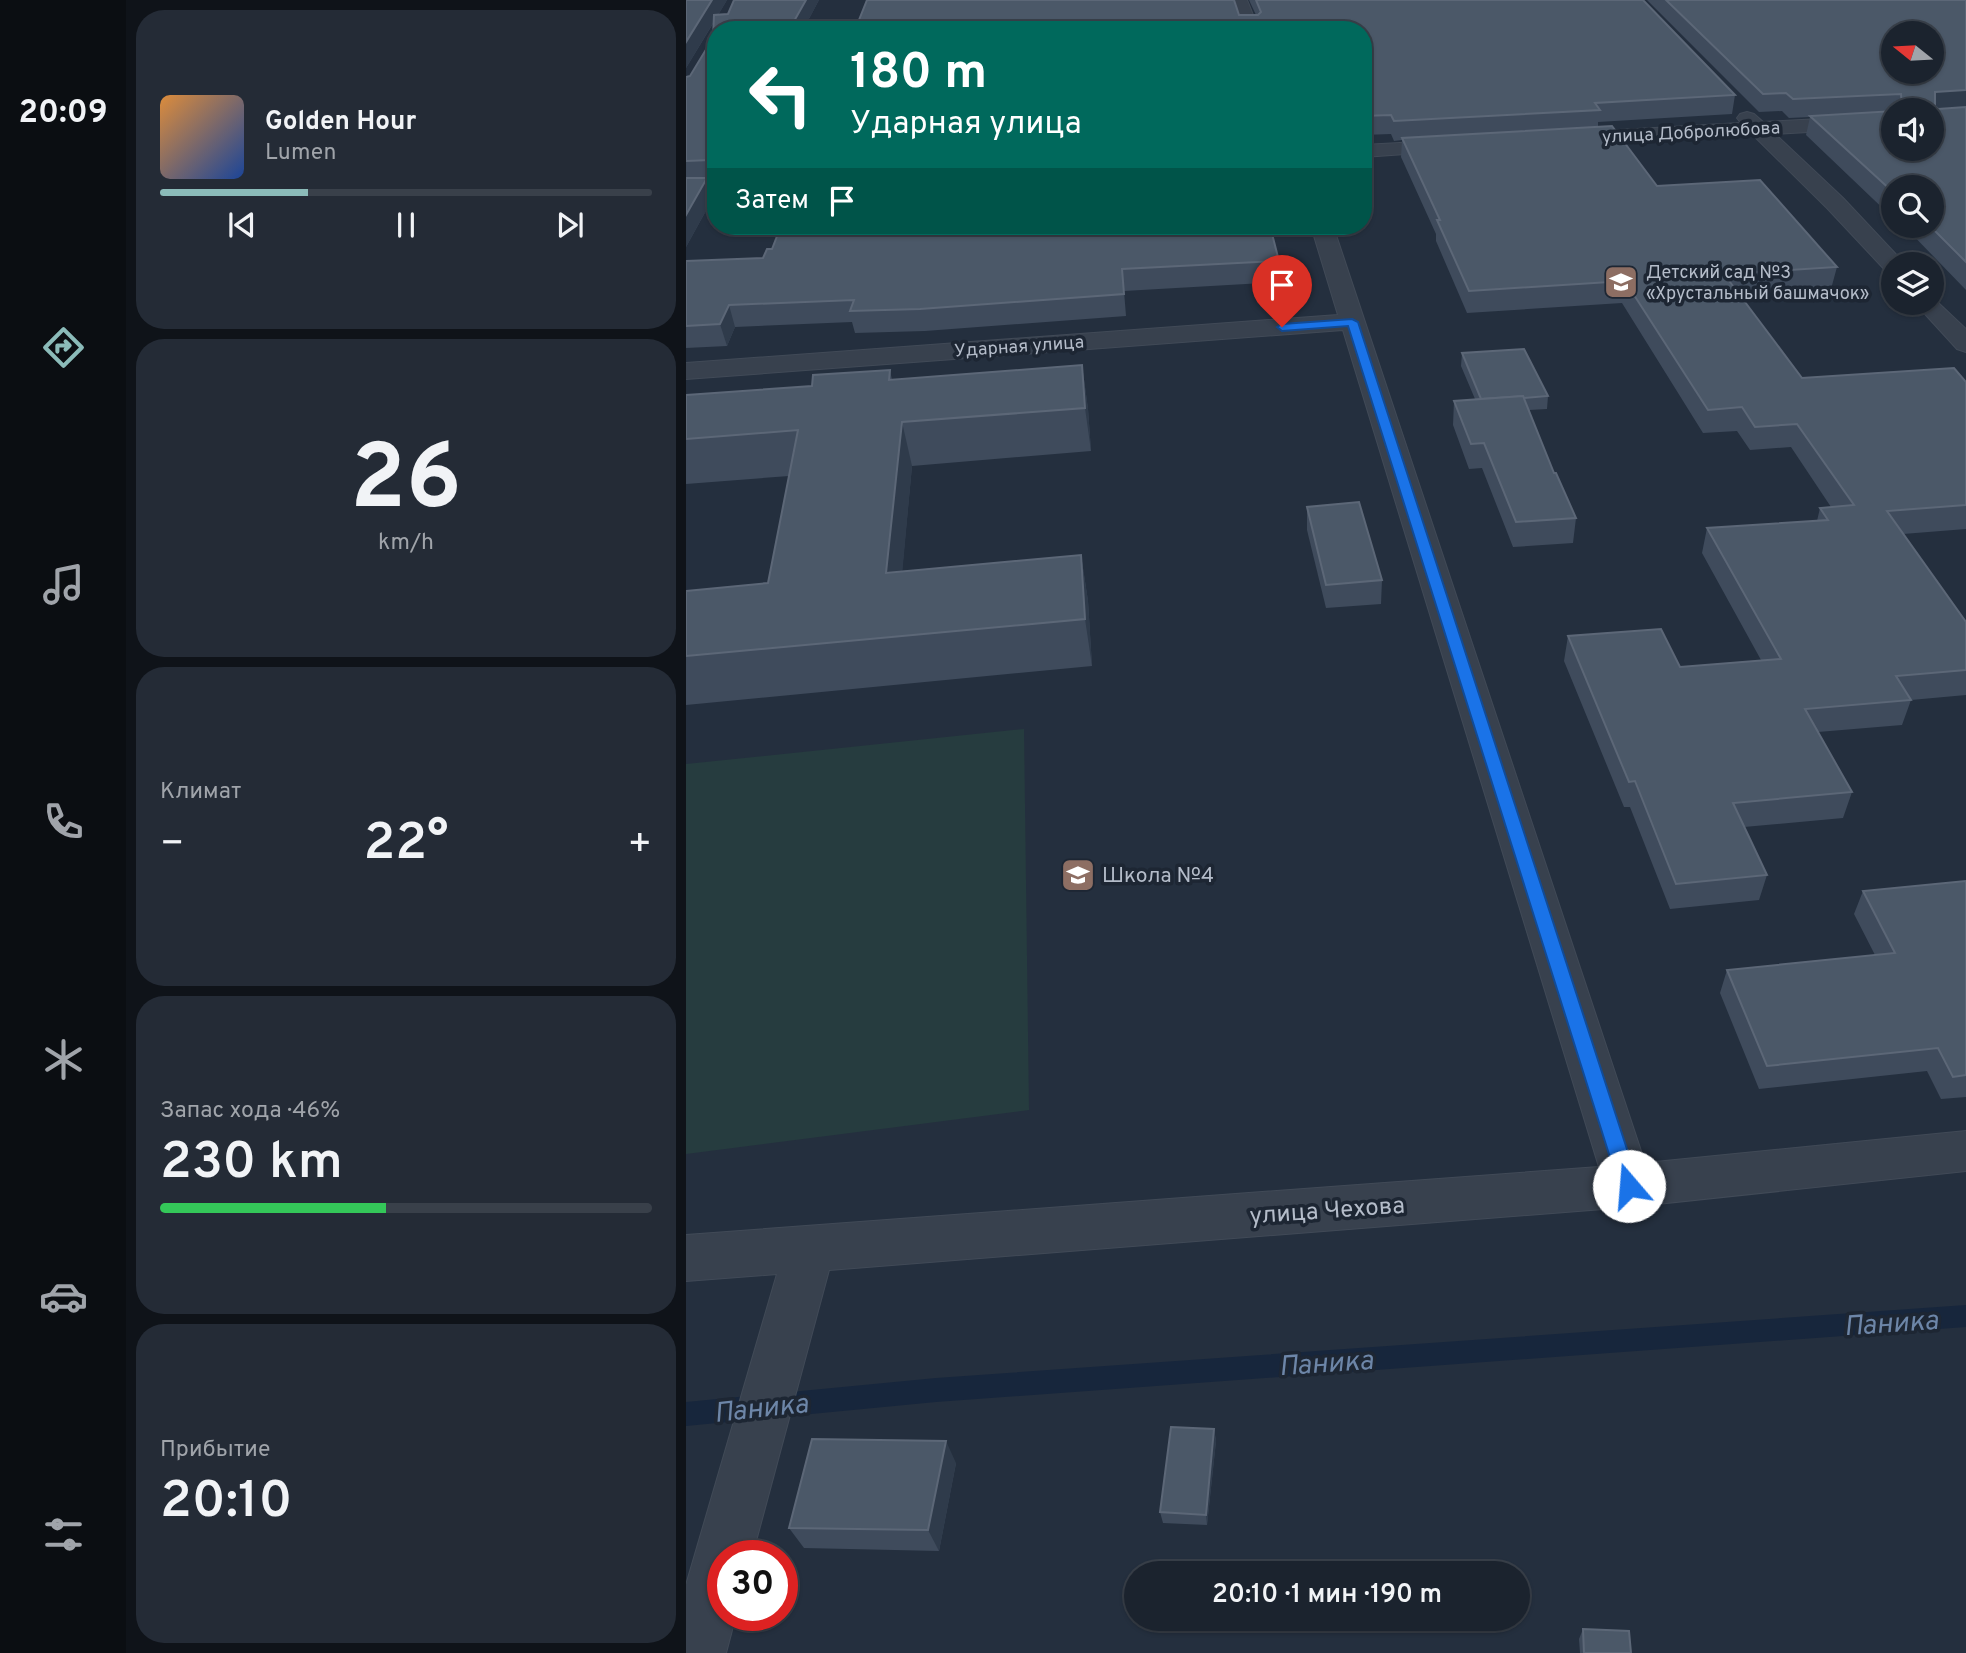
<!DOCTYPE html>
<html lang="ru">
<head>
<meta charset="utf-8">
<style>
	:root { --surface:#1b232e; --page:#242b36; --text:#f1f3f6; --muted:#a0a4aa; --line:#39404a; --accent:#8bbbb9 }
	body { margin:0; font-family:Overpass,sans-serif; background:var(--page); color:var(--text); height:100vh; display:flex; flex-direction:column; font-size:26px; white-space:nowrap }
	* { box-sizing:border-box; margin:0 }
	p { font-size:23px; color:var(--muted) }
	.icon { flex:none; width:38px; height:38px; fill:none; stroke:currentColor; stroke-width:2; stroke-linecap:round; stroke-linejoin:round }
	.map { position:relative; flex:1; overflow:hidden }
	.details { display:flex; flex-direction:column; gap:10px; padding:10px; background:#0f1319; width:560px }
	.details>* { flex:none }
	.guide { position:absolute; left:21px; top:21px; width:665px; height:214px; border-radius:28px; box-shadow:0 2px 5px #0004,0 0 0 2px var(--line); background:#00695c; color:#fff; overflow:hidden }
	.needle { width:46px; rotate:288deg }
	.tools { position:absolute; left:1195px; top:21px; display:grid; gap:14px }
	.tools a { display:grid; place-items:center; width:63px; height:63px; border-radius:50%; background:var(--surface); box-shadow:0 2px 5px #0004,0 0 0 2px var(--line); font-size:35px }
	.speed { position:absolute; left:21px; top:1540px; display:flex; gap:14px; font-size:35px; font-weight:700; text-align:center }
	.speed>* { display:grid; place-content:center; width:91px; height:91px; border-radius:50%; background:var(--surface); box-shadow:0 2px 5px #0004,0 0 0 2px var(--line); line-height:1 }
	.speed .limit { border:10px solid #d22; background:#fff; color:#111 }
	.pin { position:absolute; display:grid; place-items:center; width:60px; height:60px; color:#fff; margin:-72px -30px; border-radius:50% 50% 50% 0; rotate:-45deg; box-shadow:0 0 7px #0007 }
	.pin .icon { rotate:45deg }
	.me { position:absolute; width:77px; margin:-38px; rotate:342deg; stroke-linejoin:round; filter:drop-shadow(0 0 5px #0008) }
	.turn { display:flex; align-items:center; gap:24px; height:147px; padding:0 28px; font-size:32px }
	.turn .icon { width:91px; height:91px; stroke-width:2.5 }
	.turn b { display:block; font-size:49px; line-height:60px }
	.then { display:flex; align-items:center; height:66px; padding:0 28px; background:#0003; gap:14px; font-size:26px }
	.big { font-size:52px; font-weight:600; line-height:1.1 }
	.details .card { flex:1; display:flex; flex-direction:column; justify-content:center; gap:10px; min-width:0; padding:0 24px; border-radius:28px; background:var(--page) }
	.details .dial { align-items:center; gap:0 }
	.dial b { font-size:91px; line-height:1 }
	.song { display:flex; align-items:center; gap:21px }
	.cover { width:84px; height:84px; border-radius:10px; background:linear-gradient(135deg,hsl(30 70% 55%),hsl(220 70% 35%)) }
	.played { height:7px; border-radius:4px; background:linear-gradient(90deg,var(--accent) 30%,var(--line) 30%) }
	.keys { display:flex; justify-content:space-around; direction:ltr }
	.heat { display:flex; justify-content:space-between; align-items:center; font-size:38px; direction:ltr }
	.charge { height:10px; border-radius:5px; background:linear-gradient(90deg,#34c759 46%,var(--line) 0) }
	.trip { position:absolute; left:438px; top:1561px; width:406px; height:70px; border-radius:35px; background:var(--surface); box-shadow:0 2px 5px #0004,0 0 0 2px var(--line); font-weight:600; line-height:70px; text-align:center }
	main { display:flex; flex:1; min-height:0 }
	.tab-bar { display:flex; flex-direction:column; width:126px; justify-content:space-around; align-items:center; background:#0b0e12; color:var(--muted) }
	.tab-bar .icon { width:49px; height:49px }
	.tab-bar .selected { color:var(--accent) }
	.tab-bar b { font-size:32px; color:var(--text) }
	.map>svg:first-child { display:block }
	.green { fill:#263c3f }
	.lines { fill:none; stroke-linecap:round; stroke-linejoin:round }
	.stream { fill:#17263c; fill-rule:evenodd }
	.street-casing { stroke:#414a57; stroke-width:2 }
	.street { fill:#38414e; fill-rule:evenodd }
	.wall { fill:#3f4b5c; fill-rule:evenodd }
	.shaded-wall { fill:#2f3b4b }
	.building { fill:#4b5868; stroke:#5c6777; stroke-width:2; fill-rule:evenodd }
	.route { fill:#1a73e8; stroke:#114b97; stroke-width:2 }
	.labels { text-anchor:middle; stroke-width:7; stroke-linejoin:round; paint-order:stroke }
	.far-street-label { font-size:18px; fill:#b4bcc9; stroke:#1d2633 }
	.far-poi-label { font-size:18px; fill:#b4bcc9; stroke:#1d2633; text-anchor:start }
	.poi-label { font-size:21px; fill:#b4bcc9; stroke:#1d2633; text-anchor:start }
	.near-street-label { font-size:24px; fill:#b4bcc9; stroke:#1d2633 }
	.near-water-label { font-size:28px; font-style:italic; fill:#6d86a8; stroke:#1d2633 }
</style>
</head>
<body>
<main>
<nav class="tab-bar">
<b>20:09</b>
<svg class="icon selected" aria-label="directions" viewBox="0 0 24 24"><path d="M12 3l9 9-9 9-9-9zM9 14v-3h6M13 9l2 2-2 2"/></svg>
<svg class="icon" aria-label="music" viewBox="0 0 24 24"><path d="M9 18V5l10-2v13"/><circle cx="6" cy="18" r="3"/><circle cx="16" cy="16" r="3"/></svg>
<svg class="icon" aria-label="phone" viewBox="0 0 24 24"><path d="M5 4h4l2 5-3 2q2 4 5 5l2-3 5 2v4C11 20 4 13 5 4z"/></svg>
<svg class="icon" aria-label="climate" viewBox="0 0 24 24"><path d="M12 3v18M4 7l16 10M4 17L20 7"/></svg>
<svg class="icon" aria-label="car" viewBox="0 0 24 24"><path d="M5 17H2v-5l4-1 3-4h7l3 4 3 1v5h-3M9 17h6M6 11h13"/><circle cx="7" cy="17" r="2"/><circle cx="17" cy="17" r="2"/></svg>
<svg class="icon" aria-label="filters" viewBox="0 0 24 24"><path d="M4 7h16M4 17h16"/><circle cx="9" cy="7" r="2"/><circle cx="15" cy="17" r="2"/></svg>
</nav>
<section class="details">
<div class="card">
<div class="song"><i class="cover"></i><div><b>Golden Hour</b><p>Lumen</p></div></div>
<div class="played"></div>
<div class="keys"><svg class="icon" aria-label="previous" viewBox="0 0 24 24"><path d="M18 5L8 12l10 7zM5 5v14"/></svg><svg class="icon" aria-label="pause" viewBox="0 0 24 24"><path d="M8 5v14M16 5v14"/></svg><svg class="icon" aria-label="next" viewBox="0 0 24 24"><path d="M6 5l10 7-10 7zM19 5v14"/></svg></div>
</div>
<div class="card dial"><b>26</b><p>km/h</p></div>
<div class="card"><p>Климат</p>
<div class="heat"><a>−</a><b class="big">22°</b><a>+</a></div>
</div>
<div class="card"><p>Запас хода · 46%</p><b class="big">230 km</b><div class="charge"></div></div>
<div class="card"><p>Прибытие</p><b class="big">20:10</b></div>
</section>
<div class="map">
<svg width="1280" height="1653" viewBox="0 0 1280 1653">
	<rect width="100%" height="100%" fill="#242f3e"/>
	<path class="green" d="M338 729 343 1110 0 1154V764Z"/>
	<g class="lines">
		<path class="stream" d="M1280 1305V1327L250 1402 0 1426V1402L250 1378Z"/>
		<g class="street-casing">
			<g id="street">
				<path d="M545 0H561L573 30H555Z"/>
				<path d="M1061 112 1068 114 1077 122 1208 115V127L1089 134 1157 198 1219 264H1208V273L1200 271 1141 208 1067 135 881 145 874 143 871 139 874 135 881 133 1055 123 1051 118 1054 114Z"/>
				<path d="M769 140 776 142 779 146 776 150 677 157V145Z"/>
				<path d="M30 182V195L0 197V183Z"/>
				<path d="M625 226H647L959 1163 1280 1131V1171L943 1207 143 1270 66 1556H37V1615H50L40 1653H0V1585L91 1274 0 1281V1235L913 1167 657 330 0 379V363L652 315Z"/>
				<path d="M1246 297 1280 329V352L1271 349 1229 303H1246Z"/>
			</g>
		</g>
		<use href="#street" class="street"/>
	</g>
	<g class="wall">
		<path d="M0 0H41L32 15 133 0 117 30H30V179L21 180 27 198 0 247V77L4 76 27 38 28 22 0 68Z"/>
		<path d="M563 0H957L1049 95 1046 114 912 122V127L971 186 1151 267 1145 289 1053 295 1116 378 1280 382V529L1217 534 1280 622V695L1225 700 1216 725 1132 732 1166 792 1157 818 1058 827 1081 875 1073 900 984 909 944 807H938L878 661 882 636 994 667 1075 660 1016 553 1021 528 1131 521 1134 508 1145 507 1105 447 1064 450 1051 431 1017 433 936 303 781 313 750 241V234L715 157 716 140 708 141 705 134 677 135V30L553 15H570Z"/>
		<path d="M961 0H1280V290L1218 226H1246L1208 187V219L1120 135 1124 117 1103 118 1096 111 1073 112ZM1208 110H1246L1208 149Z"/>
		<path d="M0 261H593V282L438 291 440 316 239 331 169 333 166 322 49 327 41 346 0 348Z"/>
		<path d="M776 353 862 396 861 409 843 410 868 473 890 518 887 543 827 547 796 468 783 469 767 425 768 401 789 399 775 366Z"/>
		<path d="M396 365 402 409 405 451 226 466 216 571 395 555 402 601 406 666 0 705V591L82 583 103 476 0 484V395L126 386 204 370 206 380Z"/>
		<path d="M621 507 696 580 695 604 640 608 621 530Z"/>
		<path d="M1280 881V1097L1255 1099 1241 1071 1073 1089 1034 993 1041 970 1189 955 1168 914 1177 891Z"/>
		<path d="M528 1429 530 1441 521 1525 477 1523 474 1512Z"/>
		<path d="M270 1463 253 1551 118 1548 103 1528Z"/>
		<path d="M897 1629 945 1653H894L893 1639Z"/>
	</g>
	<g class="shaded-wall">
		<path d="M26 0H41L0 68V42Z"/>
		<path d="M120 0H133L117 30H103Z"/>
		<path d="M1280 90V108L1246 111 1249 92Z"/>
		<path d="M30 161V177L27 167Z"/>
		<path d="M21 178 27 198 0 247V215Z"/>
		<path d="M43 305 49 327 41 346 34 324Z"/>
		<path d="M396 365 402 409 405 451 399 408Z"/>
		<path d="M216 422 226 466 212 619 200 573Z"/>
		<path d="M395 555 402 601 406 666 399 619Z"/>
		<path d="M528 1429 530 1441 521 1525 520 1515Z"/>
		<path d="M260 1441 270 1463 253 1551 242 1530Z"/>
	</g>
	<g class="building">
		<path d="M0 0H26L0 42Z"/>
		<path d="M48 0H120L103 30H30V161L27 167 24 160 0 161V77L4 76 27 38 28 15 42 14Z"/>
		<path d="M181 0H548L553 15H572L575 12 570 0H957L1049 95 909 103 914 110 708 121 705 115 677 116V30H169Z"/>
		<path d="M980 0H1280V90L1249 92V106L1252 109 1280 107V262L1244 226H1246V187H1208V193L1124 116 1208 111V149H1246V110H1213L1216 108 1215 94 1107 99 1100 93 1077 94ZM1208 33H1246V72H1208Z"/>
		<path d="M926 126 971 186 1074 180 1151 267 1038 274 1116 378 1268 368 1280 382V505L1201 511 1280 622V670L1210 676 1225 700 1119 709 1166 792 1047 803 1081 875 990 884 949 781 943 782 882 636 975 629 994 667 1095 659 1021 528 1142 520 1134 508 1168 505 1111 424 1069 427 1056 407 1022 410 939 281 783 291 751 220H754L716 138Z"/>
		<path d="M0 178H21L0 215Z"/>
		<path d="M95 226H584L593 261 436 269 438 294 234 309 164 311 168 300 43 305 34 324 0 326V261L77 258 81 249H86Z"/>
		<path d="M838 349 862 396 838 398 837 396 795 399 776 353Z"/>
		<path d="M396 365 399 408 216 422 200 573 395 555 399 619 0 656V591L82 583 112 430 0 439V395L126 386 127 375 204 370 203 380Z"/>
		<path d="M837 396 868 473H870L890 518 830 522 798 443 785 444 768 401Z"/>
		<path d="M673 502 696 580 640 585 621 507Z"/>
		<path d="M1280 881V1075L1267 1077 1252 1048 1081 1066 1041 970 1209 953 1177 891Z"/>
		<path d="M485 1427 528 1429 520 1515 474 1512Z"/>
		<path d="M126 1439 260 1441 242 1530 103 1528Z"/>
		<path d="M897 1629 943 1631 945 1653H898Z"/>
	</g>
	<path class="route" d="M666 319 672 322 953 1186 950 1193 943 1195 936 1193 933 1186 662 326 596 331 591 327 596 324Z"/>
	<defs>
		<g id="school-square" transform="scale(1.75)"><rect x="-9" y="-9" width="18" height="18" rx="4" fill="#8d6e63" stroke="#1d2633"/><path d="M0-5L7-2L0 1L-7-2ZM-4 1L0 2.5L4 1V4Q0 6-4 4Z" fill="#fff"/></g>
	</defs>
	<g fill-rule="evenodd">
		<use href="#school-square" x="935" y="282"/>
		<use href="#school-square" x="392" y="875"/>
	</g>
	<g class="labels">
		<g class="far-street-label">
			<text transform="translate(1005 132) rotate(-3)" y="6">улица Добролюбова</text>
			<text transform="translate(333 346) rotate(-4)" y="6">Ударная улица</text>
		</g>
		<g class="far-poi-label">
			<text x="960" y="278">Детский сад №3<tspan x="960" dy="21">«Хрустальный башмачок»</tspan></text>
		</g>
		<g class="poi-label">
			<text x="416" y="882">Школа №4</text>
		</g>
		<g class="near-street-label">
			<text transform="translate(641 1210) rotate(-4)" y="8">улица Чехова</text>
		</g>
		<g class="near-water-label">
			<text transform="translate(1205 1322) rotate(-4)" y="10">Паника</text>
			<text transform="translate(640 1362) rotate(-4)" y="10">Паника</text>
			<text transform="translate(75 1407) rotate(-6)" y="10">Паника</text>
		</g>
	</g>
</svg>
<div class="tools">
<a><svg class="needle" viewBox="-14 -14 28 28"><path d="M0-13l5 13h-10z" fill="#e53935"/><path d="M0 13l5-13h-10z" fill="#a0a4aa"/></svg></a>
<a><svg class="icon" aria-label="sound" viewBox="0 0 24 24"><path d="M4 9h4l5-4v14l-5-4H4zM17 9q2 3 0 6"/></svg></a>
<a><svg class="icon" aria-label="search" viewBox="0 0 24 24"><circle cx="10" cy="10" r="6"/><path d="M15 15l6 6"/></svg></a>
<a><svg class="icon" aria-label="layers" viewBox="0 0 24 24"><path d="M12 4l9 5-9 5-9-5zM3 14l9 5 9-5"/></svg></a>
</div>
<div class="speed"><div class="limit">30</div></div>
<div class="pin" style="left:596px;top:327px;background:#d93025"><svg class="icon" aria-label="arrive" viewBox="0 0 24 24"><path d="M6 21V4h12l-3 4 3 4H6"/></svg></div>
<svg class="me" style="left:943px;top:1186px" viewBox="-20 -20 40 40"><circle r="19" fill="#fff"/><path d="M0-13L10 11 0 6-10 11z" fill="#1a73e8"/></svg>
<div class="trip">20:10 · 1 мин · 190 m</div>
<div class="guide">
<div class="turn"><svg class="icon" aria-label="left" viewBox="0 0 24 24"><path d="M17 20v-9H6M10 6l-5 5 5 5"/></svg><div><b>180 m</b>Ударная улица</div></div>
<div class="then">Затем<svg class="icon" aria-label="arrive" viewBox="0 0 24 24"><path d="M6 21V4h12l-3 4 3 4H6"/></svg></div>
</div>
</div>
</main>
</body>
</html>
